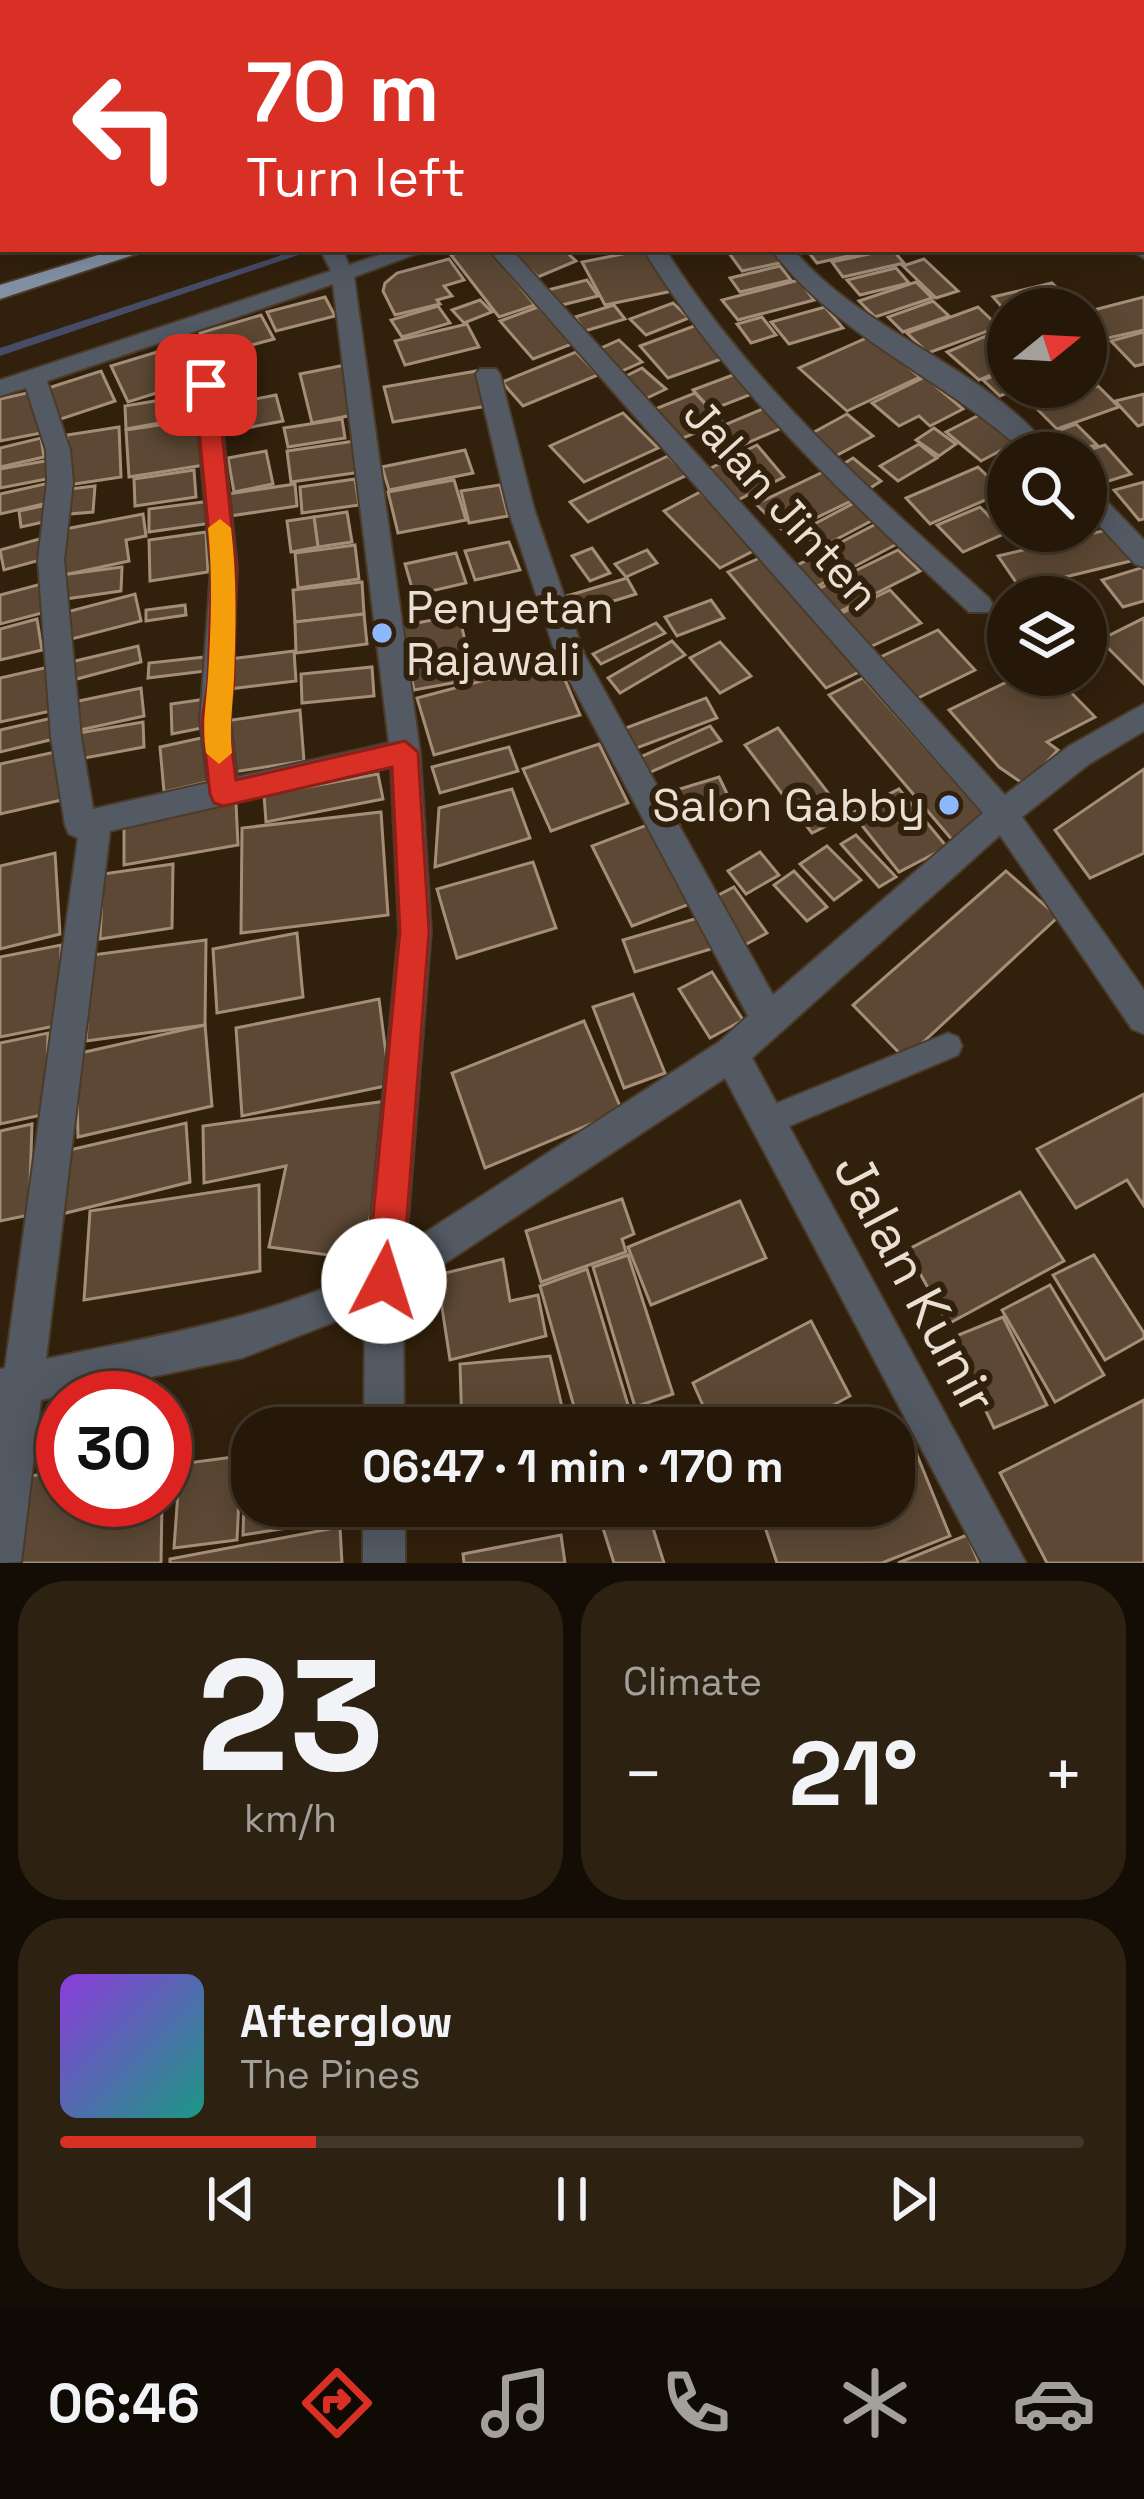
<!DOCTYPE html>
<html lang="en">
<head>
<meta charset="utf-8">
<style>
	:root { --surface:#251809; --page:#2d2112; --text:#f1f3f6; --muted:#a3a09c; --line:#42372a; --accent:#d93025 }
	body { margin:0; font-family:"Space Grotesk",sans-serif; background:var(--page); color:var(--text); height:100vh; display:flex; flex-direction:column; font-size:45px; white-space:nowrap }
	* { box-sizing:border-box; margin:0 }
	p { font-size:39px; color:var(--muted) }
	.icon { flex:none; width:66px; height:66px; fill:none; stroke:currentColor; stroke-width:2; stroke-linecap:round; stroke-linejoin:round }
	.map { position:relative; height:1563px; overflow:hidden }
	.panel { display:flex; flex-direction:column; gap:18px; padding:18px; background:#140d05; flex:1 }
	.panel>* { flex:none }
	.banner { position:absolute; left:0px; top:0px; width:1146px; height:252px; box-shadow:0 6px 30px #0003,0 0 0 3px var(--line); background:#d93025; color:#fff; overflow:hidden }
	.needle { width:78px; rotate:72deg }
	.fabs { position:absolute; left:987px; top:288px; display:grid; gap:24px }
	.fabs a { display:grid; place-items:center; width:120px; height:120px; border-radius:50%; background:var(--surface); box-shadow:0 6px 30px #0003,0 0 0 3px var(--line); font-size:60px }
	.speed { position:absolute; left:36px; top:1371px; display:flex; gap:24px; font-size:60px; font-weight:700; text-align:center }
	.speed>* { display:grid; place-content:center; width:156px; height:156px; border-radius:50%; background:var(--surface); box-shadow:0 6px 30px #0003,0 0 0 3px var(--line); line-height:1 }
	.speed .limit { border:18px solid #d22; background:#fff; color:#111 }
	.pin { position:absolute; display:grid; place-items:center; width:102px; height:102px; color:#fff; margin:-51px; border-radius:24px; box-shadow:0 6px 18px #0006 }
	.me { position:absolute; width:132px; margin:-66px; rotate:5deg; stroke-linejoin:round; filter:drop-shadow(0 0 9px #0008) }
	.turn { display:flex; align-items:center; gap:42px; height:252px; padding:0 48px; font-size:54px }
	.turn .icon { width:156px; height:156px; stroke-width:2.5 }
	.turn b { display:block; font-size:84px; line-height:102px }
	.big { font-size:90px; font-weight:700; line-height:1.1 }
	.panel .tile { flex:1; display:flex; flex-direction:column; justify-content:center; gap:18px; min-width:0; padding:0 42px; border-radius:48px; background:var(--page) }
	.panel .dial { align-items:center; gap:0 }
	.dial b { font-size:156px; line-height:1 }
	.song { display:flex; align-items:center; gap:36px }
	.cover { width:144px; height:144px; border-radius:18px; background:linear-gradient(135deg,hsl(270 70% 55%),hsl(170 70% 35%)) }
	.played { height:12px; border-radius:6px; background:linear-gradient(90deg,var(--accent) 25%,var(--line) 25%) }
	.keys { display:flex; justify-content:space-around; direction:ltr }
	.heat { display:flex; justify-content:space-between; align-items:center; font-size:66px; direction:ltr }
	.panel .tiles { flex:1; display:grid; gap:18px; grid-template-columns:1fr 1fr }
	.tile:last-child { grid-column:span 2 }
	.trip { position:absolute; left:231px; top:1407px; width:684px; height:120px; border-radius:48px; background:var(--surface); box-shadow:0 6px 30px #0003,0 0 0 3px var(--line); font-weight:700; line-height:120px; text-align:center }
	.tab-bar { display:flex; height:192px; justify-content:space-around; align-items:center; background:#0f0a04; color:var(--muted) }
	.tab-bar .icon { width:84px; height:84px }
	.tab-bar .on { color:var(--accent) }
	.tab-bar b { font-size:54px; color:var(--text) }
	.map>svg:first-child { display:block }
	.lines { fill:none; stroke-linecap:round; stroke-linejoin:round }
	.stream { fill:#464c67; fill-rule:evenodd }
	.building { fill:#5c4834; stroke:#a48e78; stroke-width:3 }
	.service-casing { stroke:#4b3b28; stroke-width:4 }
	.minor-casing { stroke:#4b3b28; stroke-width:4 }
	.primary-casing { stroke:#4b3b28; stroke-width:4 }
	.service { fill:#535a64; fill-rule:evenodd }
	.minor { fill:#535a64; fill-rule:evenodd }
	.primary { fill:#8290a5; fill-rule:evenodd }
	.route { fill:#d93025; stroke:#8d1f18; stroke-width:3 }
	.slow { fill:#f59e0b }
	.poi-dot { fill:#8db9fc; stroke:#31200c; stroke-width:4.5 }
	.labels { text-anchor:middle; stroke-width:12; stroke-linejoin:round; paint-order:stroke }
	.street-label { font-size:45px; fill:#eadfd3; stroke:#31200c }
	.poi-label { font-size:45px; fill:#eadfd3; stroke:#31200c; text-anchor:start }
	.near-street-label { font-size:54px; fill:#eadfd3; stroke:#31200c }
</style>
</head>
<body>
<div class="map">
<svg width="1144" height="1563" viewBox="0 0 1144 1563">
	<rect width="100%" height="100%" fill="#31200c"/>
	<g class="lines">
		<g class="stream">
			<path d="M1144 0V4L1131 3Z"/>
			<path d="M300 249H316L0 356V348Z"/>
		</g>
	</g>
	<g class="building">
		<path d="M469 249H489L535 305 499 317 451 255Z"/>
		<path d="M509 249H563L576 261 538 277Z"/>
		<path d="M648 249 673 291 605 305 582 262Z"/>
		<path d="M726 249H774L784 262 742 271Z"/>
		<path d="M806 249H869L870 251 817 263Z"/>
		<path d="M892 249 904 263 843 277 832 262Z"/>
		<path d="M449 259 464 280 444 286 452 296 437 300 440 304 395 315 383 291 385 283 397 273Z"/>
		<path d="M924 259 958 291 936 298 903 266Z"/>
		<path d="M780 266 791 280 740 292 730 278Z"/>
		<path d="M896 268 909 283 860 295 847 280Z"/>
		<path d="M587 280 598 296 554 307 544 291Z"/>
		<path d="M799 280 814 300 738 320 722 300Z"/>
		<path d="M916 282 932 298 875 317 859 301Z"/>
		<path d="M1052 283 1075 306 1008 309V314L993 297Z"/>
		<path d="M325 297 335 316 276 331 267 312Z"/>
		<path d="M1144 297V330L1086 343V312Z"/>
		<path d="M480 300 492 312 464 323 452 310Z"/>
		<path d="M933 301 949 316 903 332 888 317Z"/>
		<path d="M673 303 689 318 646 335 630 319Z"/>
		<path d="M614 305 625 319 585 331 575 317Z"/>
		<path d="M438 306 450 323 402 337 391 320Z"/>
		<path d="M538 307 572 344 533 359 500 321Z"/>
		<path d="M825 307 843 328 789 344 771 322Z"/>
		<path d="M978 307 999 327 928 353 907 333Z"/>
		<path d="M261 315 274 339 248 346 255 361 218 371 200 333Z"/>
		<path d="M762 317 776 335 751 343 737 324Z"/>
		<path d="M467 324 479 347 405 365 395 341Z"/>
		<path d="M697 325 727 357 668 378 640 346Z"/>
		<path d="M1008 327V368L979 380 947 352Z"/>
		<path d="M1144 332V364L1135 366 1111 341Z"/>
		<path d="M871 336 920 377 847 411 799 368Z"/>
		<path d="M619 340 642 362 622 371 599 349Z"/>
		<path d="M180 345 198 380 128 402 111 366Z"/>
		<path d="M576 352 598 375 523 406 502 382Z"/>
		<path d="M345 365 358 414 312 423 300 374Z"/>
		<path d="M642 368 666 389 645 399 622 378Z"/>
		<path d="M482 370 493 405 393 422 384 387Z"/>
		<path d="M1008 370V387H1021L1000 396 983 380Z"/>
		<path d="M101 371 115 401 55 421 42 390Z"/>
		<path d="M738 373 757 392 711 410 693 390Z"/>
		<path d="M925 377 963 409 930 426 919 416 899 426 872 403Z"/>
		<path d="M1098 386 1119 407 1057 429 1035 407Z"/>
		<path d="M36 391 41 433 0 441V399Z"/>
		<path d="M202 393 204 415 126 429 125 406Z"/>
		<path d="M695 393 722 422 676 441 650 411Z"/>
		<path d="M1144 394V424L1138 426 1115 401Z"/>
		<path d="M276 395 283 421 226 432 220 406Z"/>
		<path d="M765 408 784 427 729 451 710 431Z"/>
		<path d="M989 410 1024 438 981 461 946 432Z"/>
		<path d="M623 413 658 448 584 482 550 446Z"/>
		<path d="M847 414 873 436 830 459 805 437Z"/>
		<path d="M206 418 211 464 129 477 126 430Z"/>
		<path d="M342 419 345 438 288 447 284 428Z"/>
		<path d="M1076 424 1097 445 1064 453 1047 435Z"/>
		<path d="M119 427 121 477 68 485 67 435Z"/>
		<path d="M934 428 956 444 939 456 916 440Z"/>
		<path d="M41 438 44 457 0 467V448Z"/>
		<path d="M355 441 361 472 291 482 287 451Z"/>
		<path d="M919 444 937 458 898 481 880 466Z"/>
		<path d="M757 445 784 477 738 500 707 470Z"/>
		<path d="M1105 445 1131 474 1096 485 1086 474V453H1079Z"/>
		<path d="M465 450 473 473 389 490 382 467Z"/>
		<path d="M266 451 273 484 234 492 228 458Z"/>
		<path d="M668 456 687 475 588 522 570 502Z"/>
		<path d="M853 458 881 481 864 492 835 469Z"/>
		<path d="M56 459 57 477 0 488V469Z"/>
		<path d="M978 467 1004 492 930 524 906 498Z"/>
		<path d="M194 470 196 497 135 506 134 479Z"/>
		<path d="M823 472 853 500 785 533 756 504Z"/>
		<path d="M355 479 359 505 302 513 300 487Z"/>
		<path d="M454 480 466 520 398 533 388 492Z"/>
		<path d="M1144 482V519L1139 520 1114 490Z"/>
		<path d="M49 483 52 502 0 514V494Z"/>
		<path d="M295 484 297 506 230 516 228 494Z"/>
		<path d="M500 485 508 516 469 523 461 491Z"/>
		<path d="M95 486 93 512 57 515 61 490Z"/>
		<path d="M700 492 757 549 720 568 664 511Z"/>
		<path d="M1008 494V527L986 501Z"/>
		<path d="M211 501 212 523 149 532V509Z"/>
		<path d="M854 503 873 520 820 548 801 531Z"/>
		<path d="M47 505 48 521 21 527 19 511Z"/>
		<path d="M980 507 1006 533 963 552 937 525Z"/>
		<path d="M347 512 352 542 318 547 314 517Z"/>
		<path d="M143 514 146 536 126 540 129 561 64 575 60 530Z"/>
		<path d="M314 517 318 547 291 552 287 521Z"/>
		<path d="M876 524 897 544 810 590 790 569Z"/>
		<path d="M1115 528 1139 559 1020 588 998 556Z"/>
		<path d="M206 532 208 572 150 581 149 540Z"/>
		<path d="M39 539 44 559 4 570 0 550Z"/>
		<path d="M509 542 520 570 475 580 465 551Z"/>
		<path d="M355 545 359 579 298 588 295 553Z"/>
		<path d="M592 548 610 573 590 581 572 556Z"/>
		<path d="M647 550 657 563 626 577 615 564Z"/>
		<path d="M898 550 920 571 837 613 816 590Z"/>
		<path d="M456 553 466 583 414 595 405 564Z"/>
		<path d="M762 557 861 671 826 688 728 572Z"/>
		<path d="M122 567 121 591 59 600 61 575Z"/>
		<path d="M1144 567V601L1123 607 1102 580Z"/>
		<path d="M627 578 636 594 565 616 557 599Z"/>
		<path d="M362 582 364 614 295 622 293 590Z"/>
		<path d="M41 584 46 612 0 624V595Z"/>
		<path d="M890 590 921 623 870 647 840 614Z"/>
		<path d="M135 594 141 621 64 641 59 614Z"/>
		<path d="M711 600 724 618 677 636 665 617Z"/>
		<path d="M185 605 186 615 146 621V610Z"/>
		<path d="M364 614 367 644 296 653 295 622Z"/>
		<path d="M459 615 474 679 414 690 401 626Z"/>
		<path d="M1144 618V684L1100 640Z"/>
		<path d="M37 619 42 650 0 660V629Z"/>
		<path d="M656 623 665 633 601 664 593 654Z"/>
		<path d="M938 630 975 670 910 702 874 660Z"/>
		<path d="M672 641 685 655 620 693 608 678Z"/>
		<path d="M720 642 751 676 720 693 690 658Z"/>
		<path d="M138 646 141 662 73 680 71 662Z"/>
		<path d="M294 651 296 681 229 689V659Z"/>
		<path d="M214 656V670L148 678 149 663Z"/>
		<path d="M557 661 580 715 434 755 417 698Z"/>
		<path d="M57 665 60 709 0 722V678Z"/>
		<path d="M372 667 374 696 302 703 301 674Z"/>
		<path d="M1021 675H1054L1095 717 1047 742 1058 750 1025 785 999 767 949 710Z"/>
		<path d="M863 678 990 821 954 842 829 695Z"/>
		<path d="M141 688 144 716 71 732 69 703Z"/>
		<path d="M706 698 717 718 634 749 623 729Z"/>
		<path d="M206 699 207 727 172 734 171 704Z"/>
		<path d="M300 710 304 761 227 773 225 721Z"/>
		<path d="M56 717 58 738 0 752V730Z"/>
		<path d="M143 722 144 747 74 760 73 734Z"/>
		<path d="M710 726 721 741 646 774 636 759Z"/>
		<path d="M778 728 846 816 812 833 745 745Z"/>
		<path d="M210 736 216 780 164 792 160 747Z"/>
		<path d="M599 744 628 803 551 831 523 769Z"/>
		<path d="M509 747 518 771 440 793 432 767Z"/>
		<path d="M64 750 66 799 0 814V764Z"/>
		<path d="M1144 769V853L1090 878 1055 830Z"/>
		<path d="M378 774 383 799 266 822 264 795Z"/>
		<path d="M719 777 734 808 671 826 657 796Z"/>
		<path d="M512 789 530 838 435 867 439 808Z"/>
		<path d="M899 789 947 847 899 872 852 813Z"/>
		<path d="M236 803 238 845 124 865V822Z"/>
		<path d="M381 812 388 915 241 933 242 828Z"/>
		<path d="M652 823 695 902 632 926 592 846Z"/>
		<path d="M856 835 896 877 879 887 841 844Z"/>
		<path d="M827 846 861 880 834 900 800 864Z"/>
		<path d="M760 852 779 875 746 894 728 871Z"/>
		<path d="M55 853 60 934 0 949V866Z"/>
		<path d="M533 862 556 928 457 958 437 889Z"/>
		<path d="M173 864 172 928 100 939 103 874Z"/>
		<path d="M794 871 827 907 807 921 774 885Z"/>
		<path d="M1006 871 1058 917 905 1059 853 1005Z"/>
		<path d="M734 887 767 933 739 948 707 901Z"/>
		<path d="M701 917 714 948 635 972 623 940Z"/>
		<path d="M297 933 303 997 217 1013 213 949Z"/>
		<path d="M206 940 205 1025 86 1041 92 955Z"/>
		<path d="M61 945 60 1025 0 1037V957Z"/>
		<path d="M712 972 743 1020 710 1038 679 989Z"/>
		<path d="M633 994 665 1073 624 1088 593 1007Z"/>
		<path d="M379 999 390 1085 242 1116 236 1028Z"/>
		<path d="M584 1021 622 1111 485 1168 452 1073Z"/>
		<path d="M205 1025 212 1106 78 1137 76 1054Z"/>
		<path d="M48 1033 46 1114 0 1124V1043Z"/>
		<path d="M1144 1094V1206L1127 1180 1076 1208 1037 1149Z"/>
		<path d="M394 1100 392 1134 359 1259 269 1247 286 1166 204 1183 203 1126Z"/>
		<path d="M186 1123 190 1182 62 1214 61 1152Z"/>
		<path d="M32 1124 29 1215 0 1221V1131Z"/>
		<path d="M259 1185 260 1271 84 1300 90 1211Z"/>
		<path d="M1020 1192 1064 1261 948 1324 907 1250Z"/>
		<path d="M622 1199 634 1234 622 1239 626 1252 541 1282 526 1231Z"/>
		<path d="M740 1201 766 1258 651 1305 628 1247Z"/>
		<path d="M628 1255 673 1394 635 1407 593 1267Z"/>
		<path d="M1094 1255 1144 1333V1338L1105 1360 1053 1275Z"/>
		<path d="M503 1259 510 1301 538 1295 546 1336 450 1360 437 1275Z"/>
		<path d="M587 1269 635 1428H580L540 1286Z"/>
		<path d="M1050 1285 1104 1375 1055 1402 1002 1310Z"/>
		<path d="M1003 1317 1047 1405 994 1428 951 1338Z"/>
		<path d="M811 1321 850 1396 791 1428H713L693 1383Z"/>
		<path d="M550 1356 567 1428H462L460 1364Z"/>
		<path d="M1144 1400V1563H1047L1000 1473Z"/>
		<path d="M911 1440 950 1536 882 1563H777L758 1506H894V1447Z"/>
		<path d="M241 1456 237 1540 174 1548 180 1464Z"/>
		<path d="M252 1466V1506H294V1527L243 1535 245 1467Z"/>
		<path d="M63 1470V1500H162L161 1563H4L10 1480Z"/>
		<path d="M596 1506H646L664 1563H614Z"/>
		<path d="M340 1527 342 1563H170V1559Z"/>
		<path d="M561 1535 565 1563H464L463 1554Z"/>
		<path d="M967 1535 979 1563H898Z"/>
	</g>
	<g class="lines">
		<g class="service-casing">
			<g id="service">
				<path d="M374 0H389L391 3H376Z"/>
				<path d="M948 1033 958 1037 962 1046 958 1055 768 1135 758 1131 754 1121 758 1111Z"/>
			</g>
		</g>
		<g class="minor-casing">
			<g id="minor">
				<path d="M233 0H261L231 3Z"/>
				<path d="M718 0H738L740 3H720Z"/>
				<rect x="1143" y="37" width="1" height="11"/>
				<path d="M3 61V73L0 74V62Z"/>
				<path d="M1144 243V258L1130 249H1143Z"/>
				<path d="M320 249H342L349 265 397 249H429L354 277 420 752 431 931 406 1245 719 1042 748 1016 556 655 508 509 476 374 480 369H496L500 374 534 509 584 654 773 995 983 813 488 249H511L1005 795 1069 746 1144 704V731L1089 764 1022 817 1144 990V1034L1132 1029 1000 835 752 1058 1026 1563H982L725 1078 403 1291 404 1428H364L365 1310 242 1358 41 1400 21 1562 0 1563V1369L5 1368 78 838 69 834 65 825 51 737 38 560 47 482 46 450 26 388 0 396V380L331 271ZM333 284 389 743 237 777 230 721 237 568 218 385 190 333ZM171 339 194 385 211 568 200 721 208 783 93 809 81 737 64 560 73 482 70 450 47 381ZM391 767 399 931 366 1270C264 1319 156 1336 46 1359L110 831Z"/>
				<path d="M643 249H665C751 386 870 490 989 598L993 605 989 612H969C849 500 730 391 643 249Z"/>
				<path d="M771 249H793C860 332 996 372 1052 453H1025C947 380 835 336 771 249Z"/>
				<path d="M1086 486 1095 489 1144 540V567L1135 564 1086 511Z"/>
				<rect x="363" y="1506" width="42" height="57"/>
			</g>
		</g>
		<g class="primary-casing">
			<g id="primary">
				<path d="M974 0H1002L972 3Z"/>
				<path d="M118 249H151L0 299V285Z"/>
			</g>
		</g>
		<use href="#service" class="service"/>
		<use href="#minor" class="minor"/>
		<use href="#primary" class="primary"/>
	</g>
	<path class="route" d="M206 378 217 385 236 568 234 683 228 721 236 780 405 741 418 752 429 931 402 1281 397 1293 384 1298 372 1293 367 1281 400 931 392 767 224 806 214 803 210 794 202 721 208 683 212 568 195 385Z"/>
	<path class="slow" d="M220 519 231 528C237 578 236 628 234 678 233 704 229 726 232 753L219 764 206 753C202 726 206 704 208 678 211 628 213 578 208 528Z"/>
	<g class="poi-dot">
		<circle cx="382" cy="633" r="12"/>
		<circle cx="949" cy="805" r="12"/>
	</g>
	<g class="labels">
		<g class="street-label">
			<text transform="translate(782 504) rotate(48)" y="16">Jalan Jinten</text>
		</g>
		<g class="poi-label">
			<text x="406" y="623">Penyetan<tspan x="406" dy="52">Rajawali</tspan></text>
			<text x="925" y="821" text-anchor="end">Salon Gabby</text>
		</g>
		<g class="near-street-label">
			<text transform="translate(916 1283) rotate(62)" y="19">Jalan Kunir</text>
		</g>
	</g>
</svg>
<div class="fabs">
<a><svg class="needle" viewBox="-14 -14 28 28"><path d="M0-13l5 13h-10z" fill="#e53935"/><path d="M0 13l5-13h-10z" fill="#a3a09c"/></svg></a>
<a><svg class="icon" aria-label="search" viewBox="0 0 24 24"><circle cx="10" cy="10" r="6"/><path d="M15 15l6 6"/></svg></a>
<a><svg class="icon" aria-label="layers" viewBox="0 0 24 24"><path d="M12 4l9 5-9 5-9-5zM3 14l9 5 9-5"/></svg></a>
</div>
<div class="speed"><div class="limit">30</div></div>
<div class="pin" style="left:206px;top:385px;background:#d93025"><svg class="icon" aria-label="arrive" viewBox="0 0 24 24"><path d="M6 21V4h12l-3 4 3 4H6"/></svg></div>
<svg class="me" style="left:384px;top:1281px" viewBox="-20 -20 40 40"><circle r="19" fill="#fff"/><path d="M0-13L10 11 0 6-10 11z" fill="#d93025"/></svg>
<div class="trip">06:47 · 1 min · 170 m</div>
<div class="banner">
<div class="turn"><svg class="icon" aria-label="left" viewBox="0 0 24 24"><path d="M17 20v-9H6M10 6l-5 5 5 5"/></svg><div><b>70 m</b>Turn left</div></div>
</div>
</div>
<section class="panel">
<div class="tiles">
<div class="tile dial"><b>23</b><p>km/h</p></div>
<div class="tile"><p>Climate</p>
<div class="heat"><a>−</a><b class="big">21°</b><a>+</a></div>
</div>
<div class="tile">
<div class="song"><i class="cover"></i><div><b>Afterglow</b><p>The Pines</p></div></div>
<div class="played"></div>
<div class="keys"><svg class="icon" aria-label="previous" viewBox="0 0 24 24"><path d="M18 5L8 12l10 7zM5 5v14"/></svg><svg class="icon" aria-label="pause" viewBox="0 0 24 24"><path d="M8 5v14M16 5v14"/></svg><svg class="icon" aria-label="next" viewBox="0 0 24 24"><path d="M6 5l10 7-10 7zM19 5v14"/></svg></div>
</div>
</div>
</section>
<nav class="tab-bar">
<b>06:46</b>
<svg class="icon on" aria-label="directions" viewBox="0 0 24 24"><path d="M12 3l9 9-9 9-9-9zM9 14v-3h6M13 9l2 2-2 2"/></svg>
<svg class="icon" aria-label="music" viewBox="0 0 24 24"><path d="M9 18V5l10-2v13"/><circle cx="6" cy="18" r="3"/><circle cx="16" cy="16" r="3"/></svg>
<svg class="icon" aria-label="phone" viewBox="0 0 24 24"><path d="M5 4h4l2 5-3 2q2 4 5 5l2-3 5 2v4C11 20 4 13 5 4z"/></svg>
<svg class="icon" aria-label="climate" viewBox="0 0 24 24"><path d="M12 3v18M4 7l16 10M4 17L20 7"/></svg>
<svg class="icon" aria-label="car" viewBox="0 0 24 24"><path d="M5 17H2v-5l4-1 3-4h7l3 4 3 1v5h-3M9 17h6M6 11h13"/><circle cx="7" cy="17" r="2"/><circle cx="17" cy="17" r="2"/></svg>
</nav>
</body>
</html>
